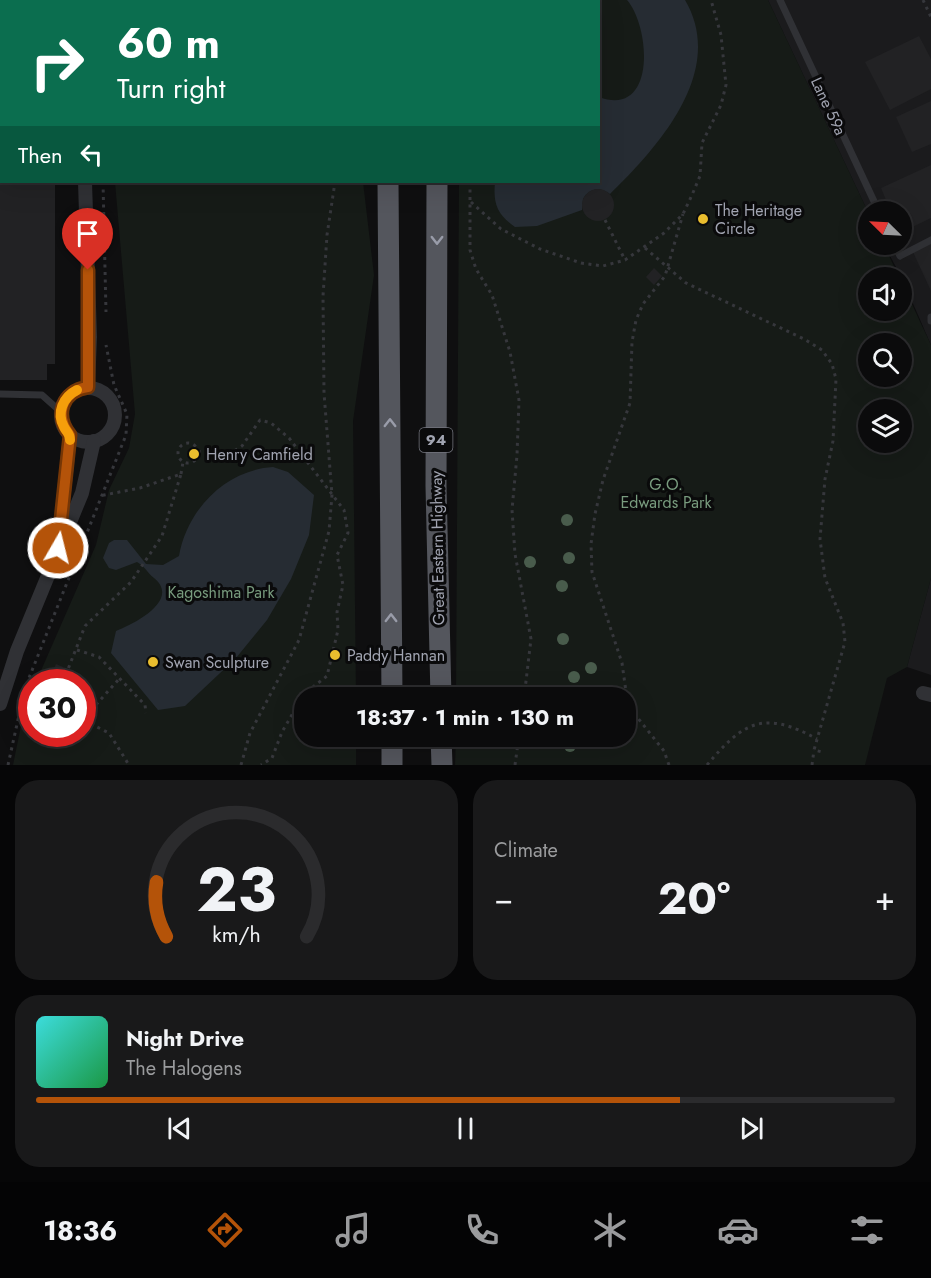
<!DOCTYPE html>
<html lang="en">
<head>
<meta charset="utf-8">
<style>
	:root { --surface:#0b0b0c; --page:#19191a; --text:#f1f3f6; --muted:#9a9b9d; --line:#2b2b2d; --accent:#b45309 }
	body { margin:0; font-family:Jost,sans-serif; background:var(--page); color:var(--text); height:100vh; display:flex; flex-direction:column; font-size:22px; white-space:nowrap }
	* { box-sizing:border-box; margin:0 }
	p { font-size:20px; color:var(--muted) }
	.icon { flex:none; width:33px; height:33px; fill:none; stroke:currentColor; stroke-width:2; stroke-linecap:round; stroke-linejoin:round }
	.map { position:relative; height:765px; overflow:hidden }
	.sheet { display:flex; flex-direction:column; gap:15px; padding:15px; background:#060607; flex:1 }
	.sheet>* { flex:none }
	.banner { position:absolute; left:0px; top:0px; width:600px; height:183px; box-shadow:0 6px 24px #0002,0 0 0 2px var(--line); background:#0b6e4f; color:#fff; overflow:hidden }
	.needle { width:39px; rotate:294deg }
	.controls { position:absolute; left:858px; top:201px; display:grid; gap:12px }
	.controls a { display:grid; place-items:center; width:54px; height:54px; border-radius:50%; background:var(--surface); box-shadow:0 6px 24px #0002,0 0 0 2px var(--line); font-size:30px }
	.speed { position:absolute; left:18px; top:669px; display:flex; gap:12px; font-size:30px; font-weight:700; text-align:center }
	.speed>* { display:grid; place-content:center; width:78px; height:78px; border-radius:50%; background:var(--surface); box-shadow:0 6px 24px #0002,0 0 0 2px var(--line); line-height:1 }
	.speed .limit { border:9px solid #d22; background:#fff; color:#111 }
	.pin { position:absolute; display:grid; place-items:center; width:51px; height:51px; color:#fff; margin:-62px -26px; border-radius:50% 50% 50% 0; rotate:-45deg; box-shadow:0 0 6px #0007 }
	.pin .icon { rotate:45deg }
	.me { position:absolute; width:66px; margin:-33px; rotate:8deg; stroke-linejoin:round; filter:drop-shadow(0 0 4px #0008) }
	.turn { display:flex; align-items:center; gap:21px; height:126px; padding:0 18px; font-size:27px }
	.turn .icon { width:78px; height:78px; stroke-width:2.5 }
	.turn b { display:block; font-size:42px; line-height:51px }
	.then { display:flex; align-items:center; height:57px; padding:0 18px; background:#0003; gap:12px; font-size:22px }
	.big { font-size:45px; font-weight:700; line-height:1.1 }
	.sheet .tile { flex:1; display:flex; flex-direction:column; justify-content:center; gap:9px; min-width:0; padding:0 21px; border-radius:24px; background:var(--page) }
	.sheet .dial { align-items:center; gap:0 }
	.dial svg { height:156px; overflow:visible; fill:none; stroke:var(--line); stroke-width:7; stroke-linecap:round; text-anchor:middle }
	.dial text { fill:var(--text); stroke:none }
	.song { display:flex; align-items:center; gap:18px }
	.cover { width:72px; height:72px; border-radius:9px; background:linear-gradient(135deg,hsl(180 70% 55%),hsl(140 70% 35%)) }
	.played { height:6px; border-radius:3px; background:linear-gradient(90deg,var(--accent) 75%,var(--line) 75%) }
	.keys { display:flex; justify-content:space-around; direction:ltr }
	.heat { display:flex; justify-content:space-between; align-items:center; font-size:33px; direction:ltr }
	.sheet .tiles { flex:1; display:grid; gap:15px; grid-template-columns:1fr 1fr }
	.tile:last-child { grid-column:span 2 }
	.trip { position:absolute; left:294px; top:687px; width:342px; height:60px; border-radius:24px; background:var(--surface); box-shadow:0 6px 24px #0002,0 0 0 2px var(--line); font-weight:700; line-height:60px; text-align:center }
	.tab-bar { display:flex; height:96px; justify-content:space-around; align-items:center; background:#040405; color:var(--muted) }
	.tab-bar .icon { width:42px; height:42px }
	.tab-bar .on { color:var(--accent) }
	.tab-bar b { font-size:27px; color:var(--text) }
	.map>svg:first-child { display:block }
	.built { fill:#1b1b1d }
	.green { fill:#161b17; fill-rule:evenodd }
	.water { fill:#262c33 }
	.building { fill:#222224 }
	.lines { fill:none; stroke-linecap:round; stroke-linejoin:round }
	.path { stroke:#36373c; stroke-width:3; stroke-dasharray:3 4.5; stroke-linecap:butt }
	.service { stroke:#303135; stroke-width:7 }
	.minor { stroke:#303135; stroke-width:14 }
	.trunk { stroke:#54565d; stroke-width:21 }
	.tree { fill:#495c4c }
	.oneway { stroke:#999ca9 }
	.route-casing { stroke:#753606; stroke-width:15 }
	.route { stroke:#b45309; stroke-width:10 }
	.slow { stroke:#f59e0b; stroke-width:10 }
	.poi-dot { fill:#e9bd2e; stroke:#0a0a0b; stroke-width:2 }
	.labels { text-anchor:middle; stroke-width:6; stroke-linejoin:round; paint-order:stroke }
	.shield { fill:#0a0a0b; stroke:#74767f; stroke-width:1.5 }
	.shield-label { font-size:15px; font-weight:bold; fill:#a1a4b1 }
	.street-label { font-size:16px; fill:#a1a4b1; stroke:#0a0a0b }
	.poi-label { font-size:16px; fill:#a1a4b1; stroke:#0a0a0b; text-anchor:start }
	.park-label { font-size:16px; fill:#789b7e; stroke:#0a0a0b }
</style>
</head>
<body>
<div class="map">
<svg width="931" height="765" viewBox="0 0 931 765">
	<rect width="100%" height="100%" fill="#0f0f10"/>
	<g class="built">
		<path d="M768 0H931V345L902 278 884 245 902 244V212H868Z"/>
		<path d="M931 578V675L907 667Z"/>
	</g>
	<g class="green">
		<path d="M106 0H309L312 1H106Z"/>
		<path d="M458 0H768L868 212V244L884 245 899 277 868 278V310H902V283L931 345V578L907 667 887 678 865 765H455L456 737 626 736V698L456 697 459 182H598V2ZM868 344H902V376H868ZM868 410H902V442H868Z"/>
		<path d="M115 182H363L374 275 353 421 356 697 304 698V736L356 737V765H13L24 711 31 693 32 734H82V682H36L96 545 109 490 129 448 135 414Z"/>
	</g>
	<g class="water">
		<path d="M627 0H685C727 71 658 147 610 194 600 186 589 188 583 199L582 210 537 226 515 227C497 214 493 204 495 182H598L599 97C656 118 651 28 627 0Z"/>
		<path d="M273 467 288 472 314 495 309 535 291 579 267 620 236 658 185 706 158 710 111 653 116 631C134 624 181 600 154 578 147 573 146 567 137 562L116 570 109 568 103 558 109 543 114 540H127L146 564 163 565 179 556C187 510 225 470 273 467Z"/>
	</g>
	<g class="building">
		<path d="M919 36 931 59V89L890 110 865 62Z"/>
		<path d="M931 101V144L912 152 896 117Z"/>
		<path d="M931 165V218L902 232V212H891L881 188Z"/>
		<path d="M0 182H55V364H47V380H0Z"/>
		<circle cx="598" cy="205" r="16"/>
		<path d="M931 243V291L913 252Z"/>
		<path d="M654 268 662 276 654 285 646 277Z"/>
		<path d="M56 664 63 667 57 681 50 678Z"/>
	</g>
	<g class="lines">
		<g class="path">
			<path d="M365 0V2"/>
			<path d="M463 0V2"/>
			<path d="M923 0 931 17"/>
			<path d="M101 2V0"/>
			<path d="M103 182 106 312"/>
			<path d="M470 182V250L476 269 492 295 510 352 519 400 517 455 512 510 515 554 531 639 524 698"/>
			<path d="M471 202 501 229 540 249 581 263 603 266 625 260 664 233 683 214 692 195 700 176 702 143 721 105 726 85 721 35 711 0"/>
			<path d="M605 220 625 260"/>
			<path d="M645 248 686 283 804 339 822 350 832 364 836 379 833 441 825 479 820 539 825 578 843 623 845 642 814 750 822 752"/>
			<circle cx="188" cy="453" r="10"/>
			<path d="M198 452 231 453 242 446 260 420 271 423 289 438 344 510 348 533 337 555 343 585 337 612 338 630 327 676 304 694 282 732 272 758 261 765"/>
			<path d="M181 474 183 462"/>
			<path d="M77 650 99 657 145 705 146 713"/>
			<path d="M63 682 85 626 131 582 162 536 181 474 140 488 99 496"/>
			<path d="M82 711 95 726 109 733 129 765"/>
			<path d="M86 716 119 679"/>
			<path d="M17 718 32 719"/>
			<path d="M8 765 25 688 126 435 127 414 114 385 106 345"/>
			<path d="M241 765 250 733 299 640 329 531 332 495 324 393 323 296 327 235 335 182"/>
			<path d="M515 765 519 736"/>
			<path d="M669 765 664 751 637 717 627 699 622 663 592 572 591 544 595 514 603 480 630 403 632 342 636 320 643 304 665 276 683 214"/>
			<path d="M707 765C744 721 764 710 817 739"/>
			<path d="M812 765 814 750"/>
		</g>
		<g class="service">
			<path d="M780 0 879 212"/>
			<path d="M894 244 900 256 931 240"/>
			<path d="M931 317V321"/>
			<path d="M0 394 42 395 61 412"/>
		</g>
		<g class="minor">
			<path d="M81 0V2"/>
			<path d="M408 0 418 2"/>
			<path d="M85 182 90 337 88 387"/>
			<circle cx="88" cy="415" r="27"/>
			<path d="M60 531 70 435"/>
			<path d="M923 693 931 695"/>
			<path d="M0 704 17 651 82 493 94 441"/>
		</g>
		<g class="trunk">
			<path d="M344 0 345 2"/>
			<path d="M386 0V2"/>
			<path d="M436 0V2"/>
			<path d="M388 182 392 698"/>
			<path d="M437 182 436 486 441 698"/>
			<path d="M441 736 442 765"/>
			<path d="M392 765V736"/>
		</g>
	</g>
	<g class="tree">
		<circle cx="567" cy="520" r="6"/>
		<circle cx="569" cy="558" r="6"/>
		<circle cx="530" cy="562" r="6"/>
		<circle cx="562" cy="586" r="6"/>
		<circle cx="563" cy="639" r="6"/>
		<circle cx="591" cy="668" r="6"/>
		<circle cx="574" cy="677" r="6"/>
		<circle cx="570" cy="746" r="6"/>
	</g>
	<defs><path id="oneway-chevron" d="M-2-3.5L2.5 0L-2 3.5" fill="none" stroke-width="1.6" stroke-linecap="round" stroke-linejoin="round" transform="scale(1.5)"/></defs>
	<g class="oneway">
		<use href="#oneway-chevron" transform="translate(437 240) rotate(90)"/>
		<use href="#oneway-chevron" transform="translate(390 423) rotate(-90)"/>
		<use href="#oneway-chevron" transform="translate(391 618) rotate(-90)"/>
	</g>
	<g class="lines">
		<g class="route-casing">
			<path id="route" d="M58 548 70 435C54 415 62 391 88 387V270"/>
		</g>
		<use href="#route" class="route"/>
		<path class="slow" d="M70 440C70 433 67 433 64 427 56 413 63 397 77 390"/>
	</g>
	<g class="poi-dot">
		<circle cx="703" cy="219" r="6"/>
		<circle cx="194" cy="454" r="6"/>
		<circle cx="335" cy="655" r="6"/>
		<circle cx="153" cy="662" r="6"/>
	</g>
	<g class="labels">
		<rect class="shield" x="419.5" y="428" width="33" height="24" rx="4.5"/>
		<g class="shield-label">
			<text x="436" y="445">94</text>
		</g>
		<g class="street-label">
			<text transform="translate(829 106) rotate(65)" y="6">Lane 59a</text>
			<text transform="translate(437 548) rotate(-91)" y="6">Great Eastern Highway</text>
		</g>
		<g class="poi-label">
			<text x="715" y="216">The Heritage<tspan x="715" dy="18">Circle</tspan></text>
			<text x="206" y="460">Henry Camfield</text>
			<text x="347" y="661">Paddy Hannan</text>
			<text x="165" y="668">Swan Sculpture</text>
		</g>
		<g class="park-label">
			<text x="666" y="490">G.O.<tspan x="666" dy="18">Edwards Park</tspan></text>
			<text x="221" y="598">Kagoshima Park</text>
		</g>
	</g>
</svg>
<div class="controls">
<a><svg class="needle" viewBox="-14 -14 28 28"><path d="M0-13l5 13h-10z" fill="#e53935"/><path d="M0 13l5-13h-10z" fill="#9a9b9d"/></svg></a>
<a><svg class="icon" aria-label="sound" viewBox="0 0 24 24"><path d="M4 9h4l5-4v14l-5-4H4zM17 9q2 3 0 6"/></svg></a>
<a><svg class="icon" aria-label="search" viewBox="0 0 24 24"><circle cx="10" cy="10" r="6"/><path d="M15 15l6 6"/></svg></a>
<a><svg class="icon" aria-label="layers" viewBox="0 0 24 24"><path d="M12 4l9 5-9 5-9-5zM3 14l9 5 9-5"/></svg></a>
</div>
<div class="speed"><div class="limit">30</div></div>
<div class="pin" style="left:88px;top:270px;background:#d93025"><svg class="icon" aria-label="arrive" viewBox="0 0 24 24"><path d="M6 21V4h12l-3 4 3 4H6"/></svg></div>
<svg class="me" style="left:58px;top:548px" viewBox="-20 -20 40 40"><circle r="17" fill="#b45309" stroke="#fff" stroke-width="3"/><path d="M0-11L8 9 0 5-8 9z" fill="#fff"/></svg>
<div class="trip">18:37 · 1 min · 130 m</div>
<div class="banner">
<div class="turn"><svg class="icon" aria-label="right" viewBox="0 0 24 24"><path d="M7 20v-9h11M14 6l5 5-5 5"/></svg><div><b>60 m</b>Turn right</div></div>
<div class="then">Then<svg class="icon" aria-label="left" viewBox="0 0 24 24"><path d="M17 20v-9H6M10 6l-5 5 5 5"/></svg></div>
</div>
</div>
<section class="sheet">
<div class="tiles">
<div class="tile dial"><svg viewBox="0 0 100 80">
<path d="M14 69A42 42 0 1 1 86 69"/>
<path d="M14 69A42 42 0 0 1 9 41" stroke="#b45309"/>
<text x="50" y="56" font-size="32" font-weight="700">23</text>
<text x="50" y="72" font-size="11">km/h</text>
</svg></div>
<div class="tile"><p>Climate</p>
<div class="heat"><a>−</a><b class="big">20°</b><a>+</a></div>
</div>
<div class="tile">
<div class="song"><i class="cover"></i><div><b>Night Drive</b><p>The Halogens</p></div></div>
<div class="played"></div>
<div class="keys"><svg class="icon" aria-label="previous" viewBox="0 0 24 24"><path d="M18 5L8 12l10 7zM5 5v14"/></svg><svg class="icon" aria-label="pause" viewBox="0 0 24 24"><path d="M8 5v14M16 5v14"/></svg><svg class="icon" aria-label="next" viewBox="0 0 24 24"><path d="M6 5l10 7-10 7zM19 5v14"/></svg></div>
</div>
</div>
</section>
<nav class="tab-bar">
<b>18:36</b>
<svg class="icon on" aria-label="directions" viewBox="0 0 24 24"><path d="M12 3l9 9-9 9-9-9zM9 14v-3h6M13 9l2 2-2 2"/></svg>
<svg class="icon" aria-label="music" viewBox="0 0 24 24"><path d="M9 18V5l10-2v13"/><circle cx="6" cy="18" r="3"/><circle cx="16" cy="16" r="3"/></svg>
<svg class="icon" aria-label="phone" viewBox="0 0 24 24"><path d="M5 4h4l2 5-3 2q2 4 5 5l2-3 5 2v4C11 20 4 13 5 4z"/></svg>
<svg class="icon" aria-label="climate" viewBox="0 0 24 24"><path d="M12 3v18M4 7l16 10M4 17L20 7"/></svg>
<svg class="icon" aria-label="car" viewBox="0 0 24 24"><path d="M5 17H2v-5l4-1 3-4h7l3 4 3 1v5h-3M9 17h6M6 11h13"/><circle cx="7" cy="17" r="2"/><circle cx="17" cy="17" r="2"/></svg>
<svg class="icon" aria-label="filters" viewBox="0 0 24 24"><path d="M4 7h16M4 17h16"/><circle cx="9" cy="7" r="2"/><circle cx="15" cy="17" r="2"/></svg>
</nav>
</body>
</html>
